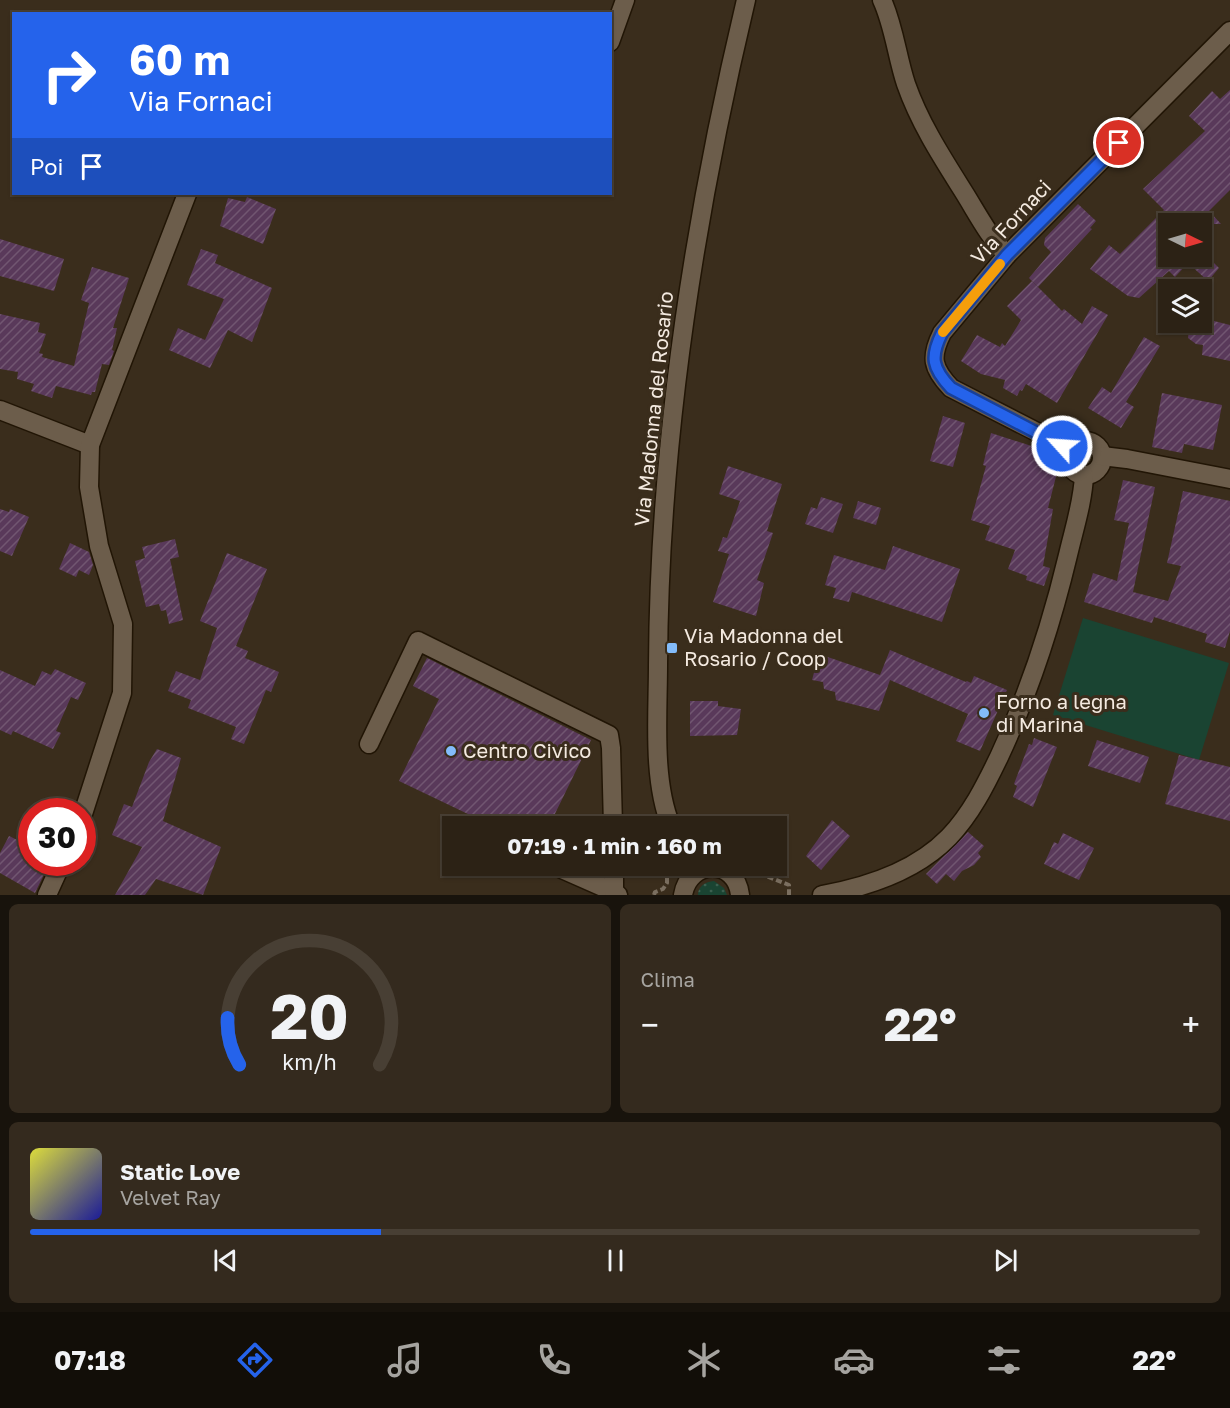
<!DOCTYPE html>
<html lang="it">
<head>
<meta charset="utf-8">
<style>
	:root { --surface:#2c2215; --page:#342a1e; --text:#f1f3f6; --muted:#a6a4a0; --line:#483f34; --accent:#2563eb }
	body { margin:0; font-family:"Golos Text",sans-serif; background:var(--page); color:var(--text); height:100vh; display:flex; flex-direction:column; font-size:22px; white-space:nowrap }
	* { box-sizing:border-box; margin:0 }
	p { font-size:20px; color:var(--muted) }
	.icon { flex:none; width:33px; height:33px; fill:none; stroke:currentColor; stroke-width:2; stroke-linecap:round; stroke-linejoin:round }
	.map { position:relative; height:895px; overflow:hidden }
	.sheet { display:flex; flex-direction:column; gap:9px; padding:9px; background:#18130c; flex:1 }
	.sheet>* { flex:none }
	.banner { position:absolute; left:12px; top:12px; width:600px; height:183px; border-radius:0px; box-shadow:0 2px 4px #0004,0 0 0 2px var(--line); background:#2563eb; color:#fff; overflow:hidden }
	.needle { width:39px; rotate:95deg }
	.controls { position:absolute; left:1158px; top:213px; display:grid; gap:12px }
	.controls a { display:grid; place-items:center; width:54px; height:54px; border-radius:0px; background:var(--surface); box-shadow:0 2px 4px #0004,0 0 0 2px var(--line); font-size:30px }
	.speed { position:absolute; left:18px; top:798px; display:flex; gap:12px; font-size:30px; font-weight:700; text-align:center }
	.speed>* { display:grid; place-content:center; width:78px; height:78px; border-radius:50%; background:var(--surface); box-shadow:0 2px 4px #0004,0 0 0 2px var(--line); line-height:1 }
	.speed .limit { border:9px solid #d22; background:#fff; color:#111 }
	.pin { position:absolute; display:grid; place-items:center; width:51px; height:51px; color:#fff; margin:-26px; border:3px solid #fff; border-radius:50%; box-shadow:0 2px 6px #0007 }
	.me { position:absolute; width:66px; margin:-33px; rotate:296deg; stroke-linejoin:round; filter:drop-shadow(0 0 4px #0008) }
	.turn { display:flex; align-items:center; gap:21px; height:126px; padding:0 18px; font-size:27px }
	.turn .icon { width:78px; height:78px; stroke-width:2.5 }
	.turn b { display:block; font-size:42px; line-height:51px }
	.then { display:flex; align-items:center; height:57px; padding:0 18px; background:#0003; gap:12px; font-size:22px }
	.big { font-size:45px; font-weight:700; line-height:1.1 }
	.sheet .tile { flex:1; display:flex; flex-direction:column; justify-content:center; gap:9px; min-width:0; padding:0 21px; border-radius:9px; background:var(--page) }
	.sheet .dial { align-items:center; gap:0 }
	.dial svg { height:156px; overflow:visible; fill:none; stroke:var(--line); stroke-width:7; stroke-linecap:round; text-anchor:middle }
	.dial text { fill:var(--text); stroke:none }
	.song { display:flex; align-items:center; gap:18px }
	.cover { width:72px; height:72px; border-radius:9px; background:linear-gradient(135deg,hsl(60 70% 55%),hsl(240 70% 35%)) }
	.played { height:6px; border-radius:3px; background:linear-gradient(90deg,var(--accent) 30%,var(--line) 30%) }
	.keys { display:flex; justify-content:space-around; direction:ltr }
	.heat { display:flex; justify-content:space-between; align-items:center; font-size:33px; direction:ltr }
	.sheet .tiles { flex:1; display:grid; gap:9px; grid-template-columns:1fr 1fr }
	.tile:last-child { grid-column:span 2 }
	.trip { position:absolute; left:442px; top:816px; width:345px; height:60px; border-radius:0px; background:var(--surface); box-shadow:0 2px 4px #0004,0 0 0 2px var(--line); font-weight:700; line-height:60px; text-align:center }
	.dock { display:flex; height:96px; justify-content:space-around; align-items:center; background:#120e08; color:var(--muted) }
	.dock .icon { width:42px; height:42px }
	.dock .selected { color:var(--accent) }
	.dock b { font-size:27px; color:var(--text) }
	.map>svg:first-child { display:block }
	.park { fill:url(#park-dots) }
	.pitch { fill:#1a4432 }
	.building { fill:url(#building-hatch) }
	.lines { fill:none; stroke-linecap:round; stroke-linejoin:round }
	.minor-casing { stroke:#211505; stroke-width:21 }
	.path { stroke:#7b6f60; stroke-width:4; stroke-dasharray:6 3; stroke-linecap:butt }
	.minor { stroke:#6c5d4b; stroke-width:18 }
	.route-casing { stroke:#184099; stroke-width:15 }
	.route { stroke:#2563eb; stroke-width:10 }
	.slow { stroke:#f59e0b; stroke-width:10 }
	.poi-dot { fill:#83bcfb; stroke:#3a2d1c; stroke-width:2 }
	.labels { text-anchor:middle; stroke-width:6; stroke-linejoin:round; paint-order:stroke }
	.street-label { font-size:20px; fill:#f4eae0; stroke:#3a2d1c }
	.poi-label { font-size:20px; fill:#f4eae0; stroke:#3a2d1c; text-anchor:start }
</style>
</head>
<body>
<div class="map">
<svg width="1230" height="895" viewBox="0 0 1230 895">
	<defs>
		<pattern id="park-dots" width="8" height="8" patternUnits="userSpaceOnUse" patternTransform="scale(1.5)"><rect width="8" height="8" fill="#1a4432"/><path d="M2 2h.1M6 6h.1" fill="none" stroke="#3c5f4f" stroke-width="1.8" stroke-linecap="round"/></pattern>
		<pattern id="building-hatch" width="6" height="6" patternUnits="userSpaceOnUse" patternTransform="scale(1.5)"><rect width="6" height="6" fill="#59395a"/><path d="M-1 1l2-2M0 6l6-6M5 7l2-2" fill="none" stroke="#715671"/></pattern>
	</defs>
	<rect width="100%" height="100%" fill="#3a2d1c"/>
	<path class="park" d="M714 881 724 888 727 895H698C698 886 705 882 714 881Z"/>
	<path class="pitch" d="M1083 618 1229 663 1199 760 1053 715Z"/>
	<g class="building">
		<path d="M1230 90V190L1209 211 1221 224H1168V256H1213L1211 260 1219 268 1208 281 1188 263 1175 277 1169 271 1139 298 1128 296 1090 269 1109 245 1120 254 1164 210 1143 189 1205 131 1189 116 1212 91 1220 99Z"/>
		<path d="M247 197 276 209 263 244 220 226 228 198 245 202Z"/>
		<path d="M1078 204 1096 221 1090 228 1092 229 1038 287 1029 278 1051 252 1044 245 1045 238Z"/>
		<path d="M0 239 64 259 54 291 0 276Z"/>
		<path d="M201 249 218 255 215 263 272 288 252 342 228 330 210 368 169 350 178 328 205 340 224 299 187 285Z"/>
		<path d="M92 267 129 278 113 328H117L112 350 114 351 109 365 102 364 95 392H92L91 395 56 386 52 398 31 391 34 384 17 379 18 372 0 369V314L40 323 38 332 46 334 39 353 43 354 42 357 74 366 89 303 81 300Z"/>
		<path d="M1032 281 1062 311 1064 309 1082 324 1092 306 1108 315 1057 403 1026 384 1022 391 1020 390 1017 396 1003 388 1005 380 981 374 961 361 977 335 1000 347 1002 343 1005 346 1021 320 1007 306Z"/>
		<path d="M1202 318 1230 325V361L1202 355 1203 345 1196 344 1188 338 1190 322H1202Z"/>
		<path d="M1144 337 1160 346 1126 402 1134 407 1121 428 1088 408 1102 387 1111 393Z"/>
		<path d="M1162 393 1222 405 1213 450 1184 444 1182 453 1152 447Z"/>
		<path d="M943 416 965 423 953 467 930 461Z"/>
		<path d="M991 433 1041 449V452L1060 461 1048 508 1053 509 1043 566 1050 568 1044 586 1026 580 1027 576 1008 569 1015 550 985 540 990 526 971 520 986 466 983 465Z"/>
		<path d="M728 466 782 484 767 531 773 533 757 580 764 583 756 616 713 602 729 554 718 551 723 537 727 538 740 501 719 494Z"/>
		<path d="M1123 480 1155 487 1133 592 1168 601 1181 566 1167 563 1183 491 1230 501V631L1225 648 1205 642 1207 634 1154 617 1152 623 1084 602 1093 573 1117 581 1129 523 1114 520Z"/>
		<path d="M821 497 843 504 833 533 805 524 811 507 817 509Z"/>
		<path d="M858 501 881 508 876 525 853 518Z"/>
		<path d="M0 509 9 512 10 509 29 517 12 556 0 551Z"/>
		<path d="M175 539 179 557 170 559 183 620 169 624 166 610 161 611 159 604 146 607 135 561 145 558 142 547Z"/>
		<path d="M70 543 89 552 93 565 89 575 79 570 76 577 59 569Z"/>
		<path d="M893 546 960 569 942 622 852 592 849 602 833 598 836 588 825 585 834 555 885 570Z"/>
		<path d="M227 553 267 569 236 646 248 651 245 658 279 672 271 692 266 690 244 744 231 739 236 727 188 708 191 700 168 691 176 671 200 680 217 628 200 621Z"/>
		<path d="M890 650 966 682 967 681 971 683 974 676 1007 690 980 751 956 741 968 714 890 680 879 711 836 700 835 692 824 689 823 682 812 680 819 654 880 675Z"/>
		<path d="M427 658 591 740 549 826H493L399 781 439 699 413 686Z"/>
		<path d="M55 669 86 683 78 700 71 697 56 731 61 733 53 749 13 731 11 735 0 730V670L35 686 42 671 51 675Z"/>
		<path d="M690 701H718V706L741 709 737 735 690 736Z"/>
		<path d="M1034 738 1057 747 1033 807 1013 797 1017 786 1014 784 1029 744 1032 745Z"/>
		<path d="M1097 740 1149 757 1140 783 1088 766Z"/>
		<path d="M157 749 181 758 163 821 221 847 203 895 156 879 145 895H115L142 847 112 835 124 804 132 807 149 762Z"/>
		<path d="M1179 755 1230 767V821L1165 804Z"/>
		<path d="M832 820 850 836 821 870 806 856Z"/>
		<path d="M968 832 984 846 978 853 981 857 974 865 962 871 954 881 946 874 937 884 926 874Z"/>
		<path d="M1063 833 1094 848 1079 880 1044 864 1054 842 1058 844Z"/>
		<path d="M9 836 32 847 27 858 32 860V862H36L47 868 35 893 0 873V853Z"/>
	</g>
	<g class="lines">
		<g class="minor-casing">
			<g id="minor">
				<path d="M882 0C894 26 897 57 906 84 920 124 943 159 965 194 978 215 990 238 1007 255"/>
				<path d="M610 42 625 0"/>
				<path d="M0 410 90 445"/>
				<circle cx="1085" cy="458" r="17"/>
				<path d="M1070 449 951 388C932 368 930 357 942 333L1007 255 1230 31"/>
				<path d="M1102 456 1127 459 1230 479"/>
				<path d="M369 744 418 641 609 735 611 748 613 826"/>
				<path d="M82 817 122 693 123 624 99 546 89 487 90 445 187 194"/>
				<path d="M671 826C652 780 658 715 658 665 659 441 694 218 746 0"/>
				<path d="M555 866 614 892"/>
				<path d="M614 866V892L618 895"/>
				<path d="M47 895 62 862"/>
				<path d="M683 895C689 859 736 858 740 895"/>
				<path d="M822 895C867 887 916 871 949 837 971 814 985 786 999 757 1030 691 1051 626 1068 555 1074 529 1083 502 1084 475"/>
			</g>
		</g>
		<g class="path">
			<path d="M751 870 789 885V895"/>
			<path d="M654 895 655 892 663 889 667 883V866"/>
		</g>
		<use href="#minor" class="minor"/>
	</g>
	<g class="lines">
		<g class="route-casing">
			<path id="route" d="M1062 446 951 388C932 368 930 357 942 333L1007 255 1119 143"/>
		</g>
		<use href="#route" class="route"/>
		<path class="slow" d="M943 332 1000 264"/>
	</g>
	<g class="poi-dot">
		<rect x="666" y="642" width="12" height="12" rx="3"/>
		<circle cx="984" cy="713" r="6"/>
		<circle cx="451" cy="751" r="6"/>
	</g>
	<g class="labels">
		<g class="street-label">
			<text transform="translate(1011 222) rotate(-47)" y="7">Via Fornaci</text>
			<text transform="translate(654 409) rotate(-84)" y="7">Via Madonna del Rosario</text>
		</g>
		<g class="poi-label">
			<text x="684" y="643">Via Madonna del<tspan x="684" dy="23">Rosario / Coop</tspan></text>
			<text x="996" y="709">Forno a legna<tspan x="996" dy="23">di Marina</tspan></text>
			<text x="463" y="758">Centro Civico</text>
		</g>
	</g>
</svg>
<div class="controls">
<a><svg class="needle" viewBox="-14 -14 28 28"><path d="M0-13l5 13h-10z" fill="#e53935"/><path d="M0 13l5-13h-10z" fill="#a6a4a0"/></svg></a>
<a><svg class="icon" aria-label="layers" viewBox="0 0 24 24"><path d="M12 4l9 5-9 5-9-5zM3 14l9 5 9-5"/></svg></a>
</div>
<div class="speed"><div class="limit">30</div></div>
<div class="pin" style="left:1119px;top:143px;background:#d93025"><svg class="icon" aria-label="arrive" viewBox="0 0 24 24"><path d="M6 21V4h12l-3 4 3 4H6"/></svg></div>
<svg class="me" style="left:1062px;top:446px" viewBox="-20 -20 40 40"><circle r="17" fill="#2563eb" stroke="#fff" stroke-width="3"/><path d="M0-11L8 9 0 5-8 9z" fill="#fff"/></svg>
<div class="trip">07:19 · 1 min · 160 m</div>
<div class="banner">
<div class="turn"><svg class="icon" aria-label="right" viewBox="0 0 24 24"><path d="M7 20v-9h11M14 6l5 5-5 5"/></svg><div><b>60 m</b>Via Fornaci</div></div>
<div class="then">Poi<svg class="icon" aria-label="arrive" viewBox="0 0 24 24"><path d="M6 21V4h12l-3 4 3 4H6"/></svg></div>
</div>
</div>
<section class="sheet">
<div class="tiles">
<div class="tile dial"><svg viewBox="0 0 100 80">
<path d="M14 69A42 42 0 1 1 86 69"/>
<path d="M14 69A42 42 0 0 1 8 45" stroke="#2563eb"/>
<text x="50" y="56" font-size="32" font-weight="700">20</text>
<text x="50" y="72" font-size="11">km/h</text>
</svg></div>
<div class="tile"><p>Clima</p>
<div class="heat"><a>−</a><b class="big">22°</b><a>+</a></div>
</div>
<div class="tile">
<div class="song"><i class="cover"></i><div><b>Static Love</b><p>Velvet Ray</p></div></div>
<div class="played"></div>
<div class="keys"><svg class="icon" aria-label="previous" viewBox="0 0 24 24"><path d="M18 5L8 12l10 7zM5 5v14"/></svg><svg class="icon" aria-label="pause" viewBox="0 0 24 24"><path d="M8 5v14M16 5v14"/></svg><svg class="icon" aria-label="next" viewBox="0 0 24 24"><path d="M6 5l10 7-10 7zM19 5v14"/></svg></div>
</div>
</div>
</section>
<nav class="dock">
<b>07:18</b>
<svg class="icon selected" aria-label="directions" viewBox="0 0 24 24"><path d="M12 3l9 9-9 9-9-9zM9 14v-3h6M13 9l2 2-2 2"/></svg>
<svg class="icon" aria-label="music" viewBox="0 0 24 24"><path d="M9 18V5l10-2v13"/><circle cx="6" cy="18" r="3"/><circle cx="16" cy="16" r="3"/></svg>
<svg class="icon" aria-label="phone" viewBox="0 0 24 24"><path d="M5 4h4l2 5-3 2q2 4 5 5l2-3 5 2v4C11 20 4 13 5 4z"/></svg>
<svg class="icon" aria-label="climate" viewBox="0 0 24 24"><path d="M12 3v18M4 7l16 10M4 17L20 7"/></svg>
<svg class="icon" aria-label="car" viewBox="0 0 24 24"><path d="M5 17H2v-5l4-1 3-4h7l3 4 3 1v5h-3M9 17h6M6 11h13"/><circle cx="7" cy="17" r="2"/><circle cx="17" cy="17" r="2"/></svg>
<svg class="icon" aria-label="filters" viewBox="0 0 24 24"><path d="M4 7h16M4 17h16"/><circle cx="9" cy="7" r="2"/><circle cx="15" cy="17" r="2"/></svg>
<b>22°</b>
</nav>
</body>
</html>
